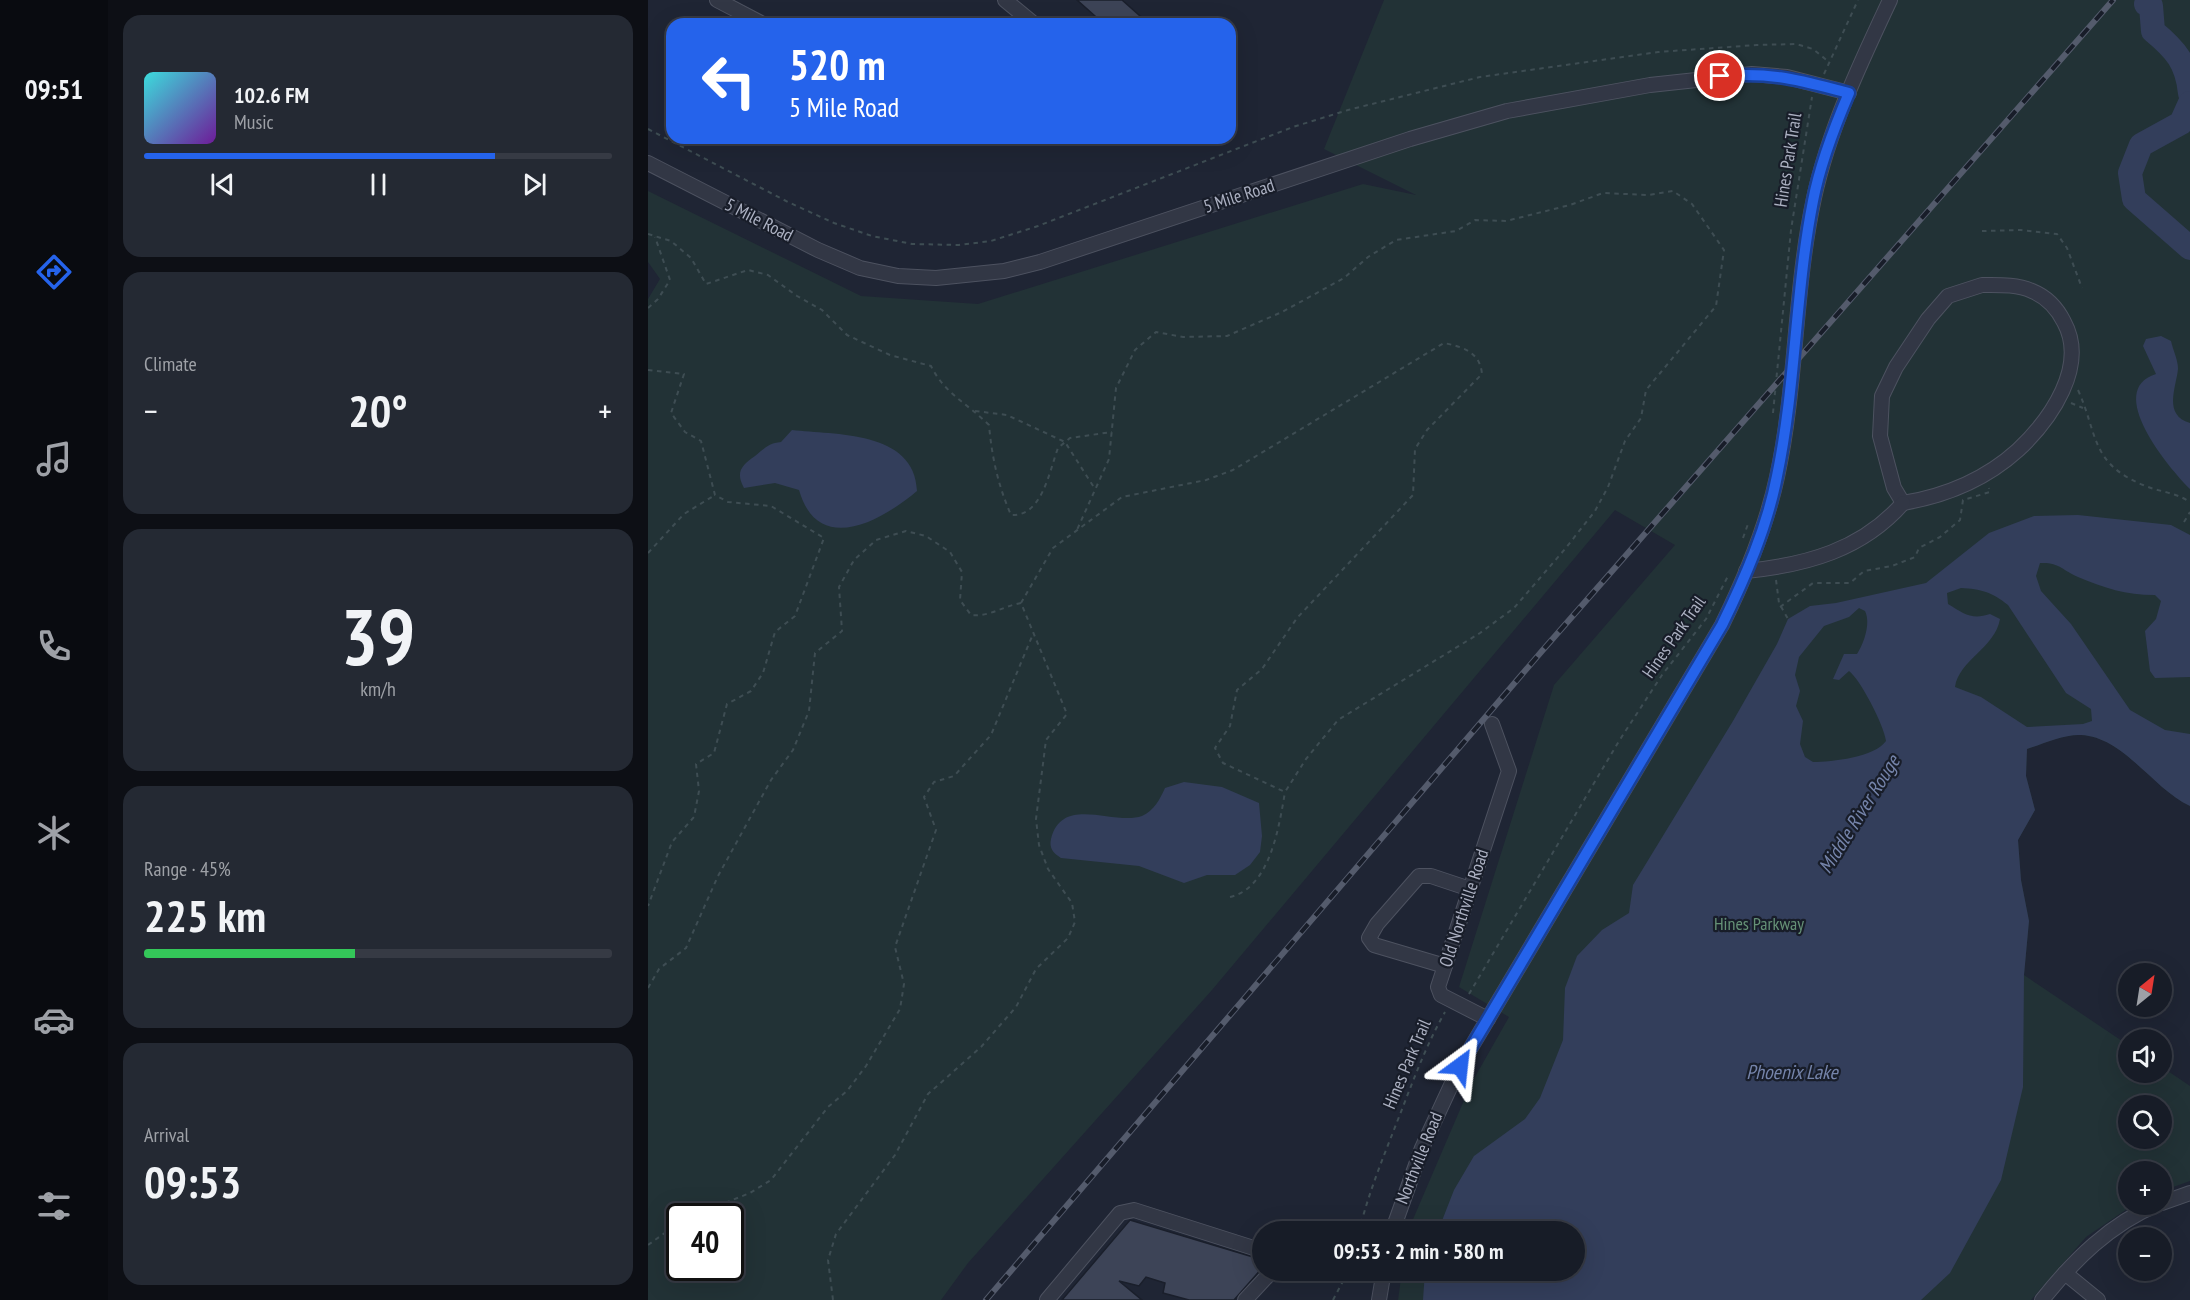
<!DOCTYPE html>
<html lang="en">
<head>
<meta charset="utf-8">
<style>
	:root { --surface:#171c27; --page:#242933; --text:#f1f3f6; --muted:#9ea1a7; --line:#363a44; --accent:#2563eb }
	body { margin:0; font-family:"PT Sans Narrow",sans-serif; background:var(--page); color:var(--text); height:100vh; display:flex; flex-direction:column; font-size:22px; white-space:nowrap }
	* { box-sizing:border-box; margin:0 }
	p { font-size:20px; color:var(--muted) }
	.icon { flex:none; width:33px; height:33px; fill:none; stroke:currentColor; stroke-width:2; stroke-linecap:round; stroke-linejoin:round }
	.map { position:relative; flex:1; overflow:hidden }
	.sheet { display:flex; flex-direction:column; gap:15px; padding:15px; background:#0d0f15; width:540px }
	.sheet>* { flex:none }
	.hud { position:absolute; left:18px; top:18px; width:570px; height:126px; border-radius:18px; box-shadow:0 6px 24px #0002,0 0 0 2px var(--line); background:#2563eb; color:#fff; overflow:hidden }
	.needle { width:39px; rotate:30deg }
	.buttons { position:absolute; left:1470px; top:963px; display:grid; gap:12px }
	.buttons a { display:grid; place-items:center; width:54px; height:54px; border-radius:50%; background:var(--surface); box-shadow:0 6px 24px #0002,0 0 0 2px var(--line); font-size:30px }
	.speed { position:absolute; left:18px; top:1203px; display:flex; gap:12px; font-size:30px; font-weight:700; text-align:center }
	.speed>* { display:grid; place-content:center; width:78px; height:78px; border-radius:50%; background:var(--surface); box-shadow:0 6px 24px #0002,0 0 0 2px var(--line); line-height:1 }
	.speed .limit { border:3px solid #111; border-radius:9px; background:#fff; color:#111 }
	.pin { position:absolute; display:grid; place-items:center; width:51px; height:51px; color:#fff; margin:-26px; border:3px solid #fff; border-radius:50%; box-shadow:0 2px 6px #0007 }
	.me { position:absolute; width:66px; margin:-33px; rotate:30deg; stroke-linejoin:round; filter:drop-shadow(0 0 4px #0008) }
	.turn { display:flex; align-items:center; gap:21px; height:126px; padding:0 24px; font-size:27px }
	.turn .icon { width:78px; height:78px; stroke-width:2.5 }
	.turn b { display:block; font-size:42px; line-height:51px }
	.big { font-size:45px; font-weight:700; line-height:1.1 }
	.sheet .tile { flex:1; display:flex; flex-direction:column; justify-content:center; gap:9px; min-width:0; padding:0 21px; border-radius:18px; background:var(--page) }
	.sheet .dial { align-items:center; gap:0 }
	.dial b { font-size:78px; line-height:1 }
	.song { display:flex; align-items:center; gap:18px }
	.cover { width:72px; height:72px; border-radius:9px; background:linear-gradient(135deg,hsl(180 70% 55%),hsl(280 70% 35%)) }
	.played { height:6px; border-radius:3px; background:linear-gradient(90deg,var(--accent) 75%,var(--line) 75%) }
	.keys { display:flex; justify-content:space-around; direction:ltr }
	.heat { display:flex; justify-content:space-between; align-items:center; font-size:33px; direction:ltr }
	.charge { height:9px; border-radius:4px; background:linear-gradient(90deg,#34c759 45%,var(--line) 0) }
	.trip { position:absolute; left:604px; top:1221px; width:333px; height:60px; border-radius:30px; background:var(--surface); box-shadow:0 6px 24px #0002,0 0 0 2px var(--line); font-weight:700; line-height:60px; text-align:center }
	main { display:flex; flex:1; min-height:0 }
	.tabs { display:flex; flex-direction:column; width:108px; justify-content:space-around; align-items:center; background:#090b10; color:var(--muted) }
	.tabs .icon { width:42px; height:42px }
	.tabs .selected { color:var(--accent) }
	.tabs b { font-size:27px; color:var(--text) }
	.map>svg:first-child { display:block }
	.green { fill:#223236; fill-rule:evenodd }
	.water { fill:#333e5b; fill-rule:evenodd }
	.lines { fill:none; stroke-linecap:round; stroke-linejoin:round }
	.river { stroke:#333e5b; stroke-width:24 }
	.building { fill:#3d4457; stroke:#1a1f2b; stroke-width:1.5 }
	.minor-casing { stroke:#4d5260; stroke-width:16 }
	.path { stroke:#3e4d53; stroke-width:2; stroke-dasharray:4.5 4.5; stroke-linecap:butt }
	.minor { stroke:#323745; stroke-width:14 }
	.rail-casing { stroke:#545b6c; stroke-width:6 }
	.rail { stroke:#181d29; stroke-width:4; stroke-dasharray:11; stroke-linecap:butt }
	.route-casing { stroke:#184099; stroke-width:15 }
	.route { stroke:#2563eb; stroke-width:10 }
	.labels { text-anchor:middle; stroke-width:4.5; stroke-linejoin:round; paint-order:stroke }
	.street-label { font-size:18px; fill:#acb1c2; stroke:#181d29 }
	.park-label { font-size:18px; fill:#659176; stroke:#181d29 }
	.water-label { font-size:20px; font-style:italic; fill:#7584aa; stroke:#181d29 }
</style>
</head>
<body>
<main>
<nav class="tabs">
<b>09:51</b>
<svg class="icon selected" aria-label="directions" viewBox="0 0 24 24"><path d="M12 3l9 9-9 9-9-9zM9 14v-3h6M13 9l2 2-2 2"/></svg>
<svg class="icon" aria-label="music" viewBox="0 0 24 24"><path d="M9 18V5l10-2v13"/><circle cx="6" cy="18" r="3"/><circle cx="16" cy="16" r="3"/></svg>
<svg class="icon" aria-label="phone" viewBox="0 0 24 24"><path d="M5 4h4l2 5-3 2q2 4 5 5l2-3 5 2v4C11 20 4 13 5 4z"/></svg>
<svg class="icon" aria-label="climate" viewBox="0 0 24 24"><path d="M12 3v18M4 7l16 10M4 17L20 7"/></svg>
<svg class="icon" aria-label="car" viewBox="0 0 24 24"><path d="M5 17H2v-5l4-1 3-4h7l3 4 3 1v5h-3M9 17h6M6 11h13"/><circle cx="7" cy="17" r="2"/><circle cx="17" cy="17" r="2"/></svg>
<svg class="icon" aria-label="filters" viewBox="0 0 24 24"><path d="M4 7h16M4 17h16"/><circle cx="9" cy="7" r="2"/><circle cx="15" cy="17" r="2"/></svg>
</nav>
<section class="sheet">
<div class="tile">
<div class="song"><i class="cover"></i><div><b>102.6 FM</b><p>Music</p></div></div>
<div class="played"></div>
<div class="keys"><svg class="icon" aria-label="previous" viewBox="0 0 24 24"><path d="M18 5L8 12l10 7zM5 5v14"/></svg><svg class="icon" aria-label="pause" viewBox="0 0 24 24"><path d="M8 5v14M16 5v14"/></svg><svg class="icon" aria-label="next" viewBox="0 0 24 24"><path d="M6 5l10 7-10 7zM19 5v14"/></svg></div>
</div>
<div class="tile"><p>Climate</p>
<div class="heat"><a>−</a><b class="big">20°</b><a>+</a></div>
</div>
<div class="tile dial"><b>39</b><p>km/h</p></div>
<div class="tile"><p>Range · 45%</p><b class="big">225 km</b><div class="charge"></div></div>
<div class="tile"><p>Arrival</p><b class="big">09:53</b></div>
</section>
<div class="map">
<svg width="1542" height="1300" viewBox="0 0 1542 1300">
	<rect width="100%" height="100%" fill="#1f2534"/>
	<path class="green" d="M736 0H1542V806C1505 789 1476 737 1433 735 1416 734 1395 744 1379 749L1378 776 1387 810 1370 840 1373 880 1381 921 1376 975 1480 1045V1072H1514V1067L1542 1086V1181L1514 1191V1172H1480V1204L1485 1205 1438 1237 1383 1300H750L754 1271 927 1270V1232L760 1231 823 1084 861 1017 811 987 906 685 1027 545 967 510 564 990 320 1263 293 1300H0V299L12 279 0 262V191L213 296 330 304 715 184 768 195 676 149ZM1480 1106H1514V1138H1480ZM32 1216H82V1268H32Z"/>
	<g class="water">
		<path d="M1513 336 1523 341C1525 350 1530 360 1530 369 1528 388 1515 415 1542 423V489C1520 467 1456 390 1508 374L1495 346 1498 339Z"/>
		<path d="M144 430C186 435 267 430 269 491 232 522 170 556 151 490L127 483 96 488C87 472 94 465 107 456 116 449 120 443 133 442Z"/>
		<path d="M1430 515 1523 525 1542 535V677L1507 678 1502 671 1497 631 1508 619 1513 601 1507 595C1477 595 1457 588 1430 577 1414 570 1411 562 1392 563L1388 576 1393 591 1423 624 1482 710 1517 730 1542 734V806C1505 789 1476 737 1433 735 1417 734 1394 744 1379 749L1378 776 1387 810 1370 840 1373 880 1381 921 1376 975 1375 1087 1353 1180 1302 1273 1273 1300H775L777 1271 927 1270V1232L790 1231 806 1190 826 1156 877 1119 892 1098 915 1040 917 988 929 956 954 930 981 913 985 885 1085 721 1129 644 1140 619 1162 606 1188 603 1278 583 1341 533 1386 516ZM1313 588C1333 589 1344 592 1360 605L1418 693 1443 709 1444 721 1435 724 1379 727 1333 697 1307 687C1311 660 1347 648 1352 619L1342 614C1324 620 1316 614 1300 604L1299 593ZM1211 608 1217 611C1223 623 1216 643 1209 654H1196L1185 679 1191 680 1201 671C1212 679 1236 725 1238 741 1227 757 1184 762 1165 762L1157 757 1152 744 1155 721 1148 706 1152 691 1147 675 1151 657 1176 626 1201 617Z"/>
		<path d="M536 782 574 787 611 803 614 836 612 852 602 865 587 875H559L536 883 491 866 413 858C405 853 401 848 403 839 414 794 466 826 494 816 506 811 512 799 517 788Z"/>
	</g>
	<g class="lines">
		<g class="river">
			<path d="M1498 4 1503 6 1505 31C1528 50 1539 63 1542 93"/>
			<path d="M1542 103 1533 123 1493 145 1482 173 1486 199 1542 248"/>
		</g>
	</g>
	<g class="building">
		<path d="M429 0H474L501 24H456Z"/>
		<path d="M482 1220 615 1260V1267L586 1300H541L515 1293 517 1283 498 1277 491 1286 471 1281 494 1300H414Z"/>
	</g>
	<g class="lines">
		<g class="minor-casing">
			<g id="minor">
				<path d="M69 0 115 24"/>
				<path d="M357 0 386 24"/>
				<path d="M0 163 170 250 212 268 250 276 288 278 356 271 392 262 762 139 859 111 1002 85 1104 74 1139 77 1201 93"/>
				<path d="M1334 285C1350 285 1369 284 1384 291 1399 297 1409 308 1416 322 1440 366 1403 419 1370 450 1338 479 1297 496 1255 503L1246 488 1232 436 1234 396 1248 367 1280 319 1300 296Z"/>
				<path d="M1098 571C1158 565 1214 550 1255 503"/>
				<path d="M797 966 726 945 721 938 729 924 771 876H783L822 889"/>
				<path d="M840 1019 793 995 790 987 861 771 844 724"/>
				<path d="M1514 1203 1542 1193"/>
				<path d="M744 1232 774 1148 812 1066 1074 625C1097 578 1118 528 1129 477 1149 385 1146 290 1166 198 1181 129 1212 64 1242 0"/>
				<path d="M1417 1273 1450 1300"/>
				<path d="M399 1300 472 1213 486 1210 615 1251"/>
				<path d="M597 1300 625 1270"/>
				<path d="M731 1300 736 1270"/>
				<path d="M1394 1300C1426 1260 1462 1224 1510 1204"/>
			</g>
		</g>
		<g class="path">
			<path d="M1176 74 1210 0"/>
			<path d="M0 129 140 202 186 223 224 236 264 244 311 245 343 241 390 226 645 127 700 110 832 77 1010 52 1109 45 1148 44 1165 49 1181 62"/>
			<path d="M1334 231 1373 230 1409 234 1419 248 1434 288"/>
			<path d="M0 234 23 241 43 258 58 284 100 270 120 275 149 296 174 310 199 335 242 355 283 366C296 393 320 404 341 425 344 458 350 485 363 515 394 517 401 472 410 448L422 438 464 432"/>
			<path d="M0 308 10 299 22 280 7 237"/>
			<path d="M0 370 36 374 23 413 37 432 53 441 67 495 80 502 123 506 176 538 147 616 127 632 115 673 103 691 79 704 66 753 48 764 51 791 46 817 24 842 0 906"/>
			<path d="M1430 390C1450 434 1442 463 1495 485 1511 492 1527 492 1542 502"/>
			<path d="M1423 403 1435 408"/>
			<path d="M327 411 359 415 417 442 447 489"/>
			<path d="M1125 413 1143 230 1164 97"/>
			<path d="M1536 522 1542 512"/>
			<path d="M1095 538 1100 524"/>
			<path d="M0 553 36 514 67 495"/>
			<path d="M1128 580 1131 603 1140 619"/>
			<path d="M373 603 405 548 474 497 558 480 585 470 796 343C815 347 832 352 834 374L779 430 767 449 765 495 649 618 614 669 589 690 582 726 567 748 575 763 637 792 658 759 690 720 832 633 866 608 917 549 947 511 960 487 977 441 993 418 998 390 1068 306 1076 250 1044 204 1025 191 1000 195 955 193 922 205 858 221 827 220 808 231 748 240 720 257 696 278 634 312 579 336 535 337 508 332 487 350 468 388 461 459 428 532"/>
			<path d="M1132 607 1165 583H1202L1216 571 1244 566 1267 557 1271 548 1292 537 1312 520 1315 500 1342 492 1341 488"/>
			<path d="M582 897C622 888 631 827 637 792"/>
			<path d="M0 988 11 969 38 948 70 876 123 780 145 750 161 711 167 653 194 631 191 587 206 560 228 540 258 531 278 536 302 552 314 572 312 600 323 615C342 617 355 606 373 603L419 714 398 740 388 819 391 845 400 869 424 903 427 922 420 938 388 969 368 1007 333 1047 280 1094 247 1155 188 1234 180 1260 185 1300"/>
			<path d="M821 994 971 741 1014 675 1058 619 1081 574"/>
			<path d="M44 1216 102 1193 123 1180 180 1107 199 1091 218 1066 252 1009 256 984 247 947 288 830 276 797 286 782 306 776 343 735 385 634"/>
			<path d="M711 1232C720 1194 735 1158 749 1122 764 1084 777 1047 797 1012"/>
			<path d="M0 1245 32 1222"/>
			<path d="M685 1300 701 1270"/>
		</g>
		<use href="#minor" class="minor"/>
		<g class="rail-casing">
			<path id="rail" d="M338 1300 894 651 1465 0"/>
		</g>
		<use href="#rail" class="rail"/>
	</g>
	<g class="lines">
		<g class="route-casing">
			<path id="route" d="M812 1066 1074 625C1097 578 1119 528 1129 476 1148 386 1147 292 1165 201 1172 164 1186 128 1201 93 1150 80 1126 72 1072 76"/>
		</g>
		<use href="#route" class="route"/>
	</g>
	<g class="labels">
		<g class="street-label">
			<text transform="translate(1140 160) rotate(-81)" y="6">Hines Park Trail</text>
			<text transform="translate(591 196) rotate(-18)" y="6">5 Mile Road</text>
			<text transform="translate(111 220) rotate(27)" y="6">5 Mile Road</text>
			<text transform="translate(1026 637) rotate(-55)" y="6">Hines Park Trail</text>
			<text transform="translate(816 908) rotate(-72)" y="6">Old Northville Road</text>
			<text transform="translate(759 1064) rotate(-67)" y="6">Hines Park Trail</text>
			<text transform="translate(771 1158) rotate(-68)" y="6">Northville Road</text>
		</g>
		<g class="park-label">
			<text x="1111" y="930">Hines Parkway</text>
		</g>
		<g class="water-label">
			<text transform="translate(1211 814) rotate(-58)" y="7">Middle River Rouge</text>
			<text x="1144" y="1079">Phoenix Lake</text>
		</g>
	</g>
</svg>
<div class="buttons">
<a><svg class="needle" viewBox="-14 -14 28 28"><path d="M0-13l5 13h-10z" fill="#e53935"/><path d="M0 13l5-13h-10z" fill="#9ea1a7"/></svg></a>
<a><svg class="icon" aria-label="sound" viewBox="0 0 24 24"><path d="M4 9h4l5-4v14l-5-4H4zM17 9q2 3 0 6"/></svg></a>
<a><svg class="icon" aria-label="search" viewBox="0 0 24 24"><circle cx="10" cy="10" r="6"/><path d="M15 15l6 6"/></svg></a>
<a>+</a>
<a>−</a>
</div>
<div class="speed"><div class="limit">40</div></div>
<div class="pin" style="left:1072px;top:76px;background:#d93025"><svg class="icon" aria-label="arrive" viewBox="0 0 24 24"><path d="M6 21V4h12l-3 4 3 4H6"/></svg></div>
<svg class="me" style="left:812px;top:1066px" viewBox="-20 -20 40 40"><path d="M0-17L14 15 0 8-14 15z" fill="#2563eb" stroke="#fff" stroke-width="4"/></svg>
<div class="trip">09:53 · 2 min · 580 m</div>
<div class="hud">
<div class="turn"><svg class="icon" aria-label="left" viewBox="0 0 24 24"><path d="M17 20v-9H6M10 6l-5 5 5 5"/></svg><div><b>520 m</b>5 Mile Road</div></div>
</div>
</div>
</main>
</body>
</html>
